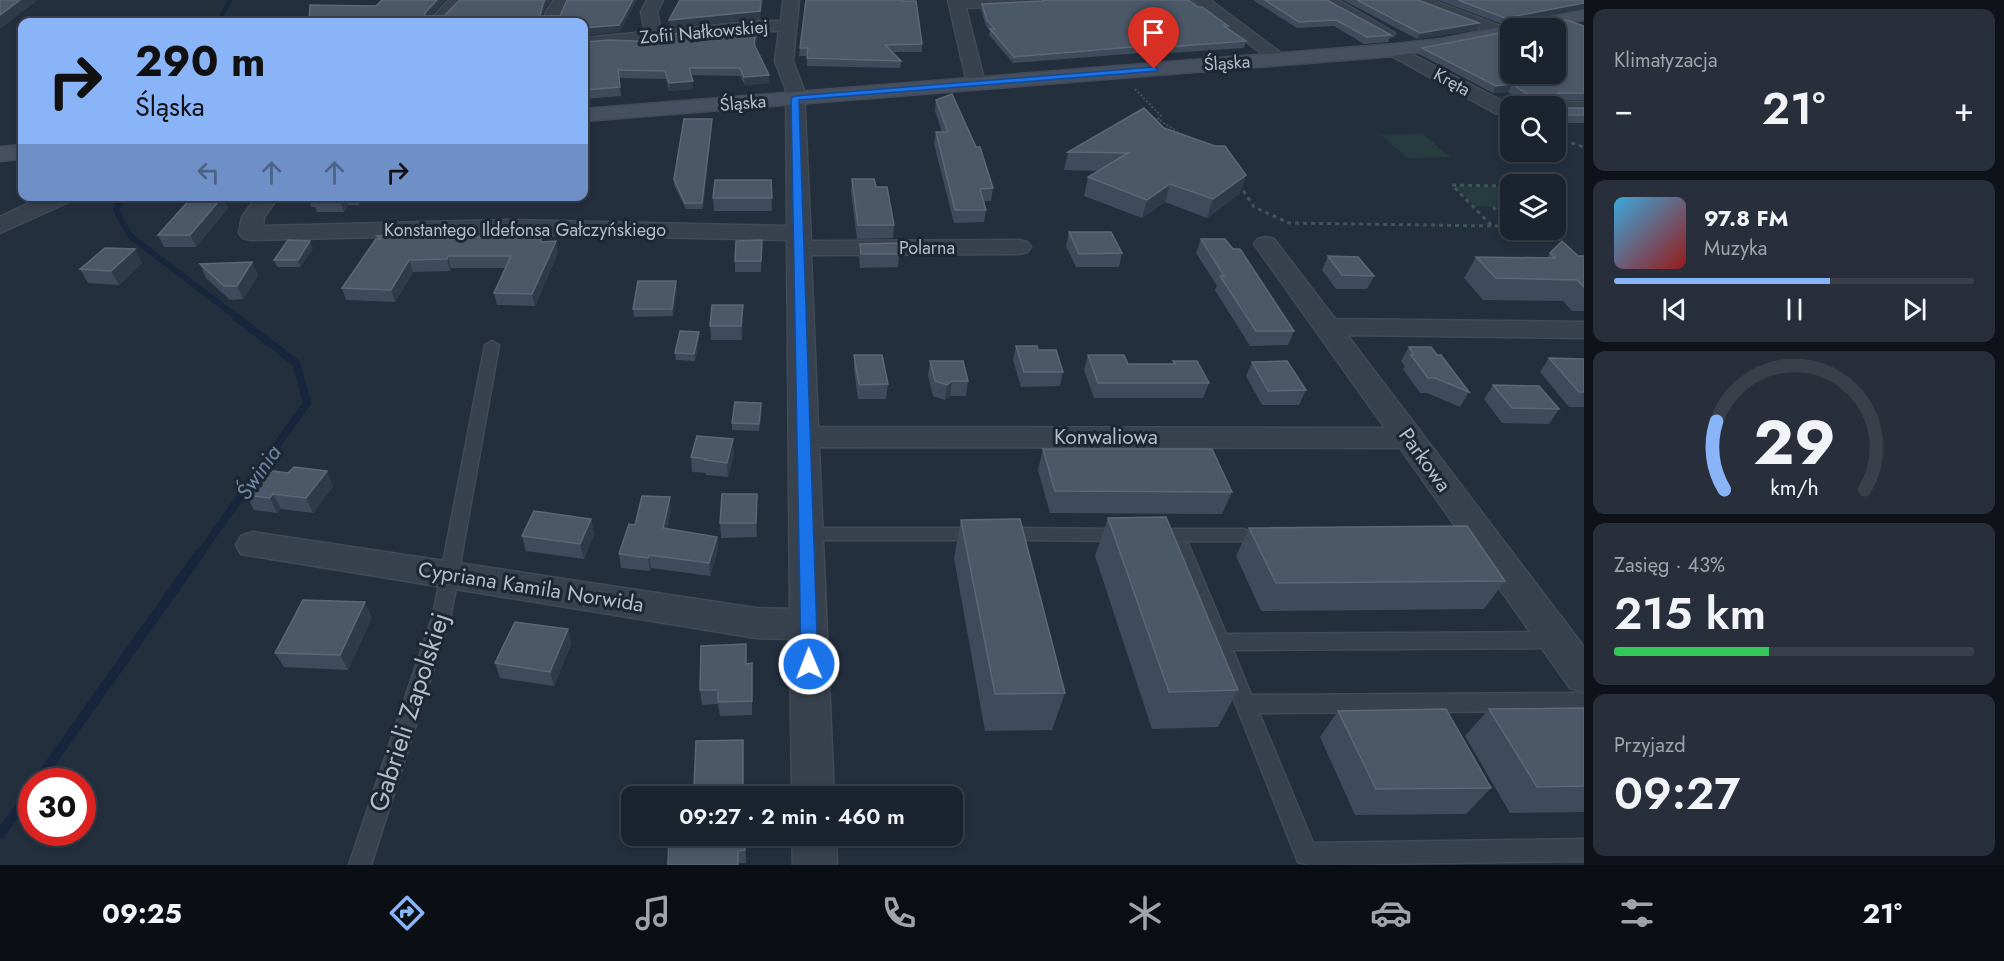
<!DOCTYPE html>
<html lang="pl">
<head>
<meta charset="utf-8">
<style>
	:root { --surface:#1b232e; --page:#282f3a; --text:#f1f3f6; --muted:#a0a4aa; --line:#39404a; --accent:#8ab4f8 }
	body { margin:0; font-family:Jost,sans-serif; background:var(--page); color:var(--text); height:100vh; display:flex; flex-direction:column; font-size:22px; white-space:nowrap }
	* { box-sizing:border-box; margin:0 }
	p { font-size:20px; color:var(--muted) }
	.icon { flex:none; width:33px; height:33px; fill:none; stroke:currentColor; stroke-width:2; stroke-linecap:round; stroke-linejoin:round }
	.map { position:relative; flex:1; overflow:hidden }
	.panel { display:flex; flex-direction:column; gap:9px; padding:9px; background:#0f1319; width:420px }
	.panel>* { flex:none }
	.banner { position:absolute; left:18px; top:18px; width:570px; height:183px; border-radius:12px; box-shadow:0 3px 9px #0003,0 0 0 2px var(--line); background:#8ab4f8; color:#111; overflow:hidden }
	.controls { position:absolute; left:1500px; top:18px; display:grid; gap:12px }
	.controls a { display:grid; place-items:center; width:66px; height:66px; border-radius:12px; background:var(--surface); box-shadow:0 3px 9px #0003,0 0 0 2px var(--line); font-size:30px }
	.speed { position:absolute; left:18px; top:768px; display:flex; gap:12px; font-size:30px; font-weight:700; text-align:center }
	.speed>* { display:grid; place-content:center; width:78px; height:78px; border-radius:50%; background:var(--surface); box-shadow:0 3px 9px #0003,0 0 0 2px var(--line); line-height:1 }
	.speed .limit { border:9px solid #d22; background:#fff; color:#111 }
	.pin { position:absolute; display:grid; place-items:center; width:51px; height:51px; color:#fff; margin:-62px -26px; border-radius:50% 50% 50% 0; rotate:-45deg; box-shadow:0 0 6px #0007 }
	.pin .icon { rotate:45deg }
	.me { position:absolute; width:66px; margin:-33px; rotate:359deg; stroke-linejoin:round; filter:drop-shadow(0 0 4px #0008) }
	.turn { display:flex; align-items:center; gap:21px; height:126px; padding:0 18px; font-size:27px }
	.turn .icon { width:78px; height:78px; stroke-width:2.5 }
	.turn b { display:block; font-size:42px; line-height:51px }
	.lanes { display:flex; align-items:center; height:57px; padding:0 18px; background:#0003; justify-content:center; gap:30px; direction:ltr }
	.lanes .off { opacity:.35 }
	.big { font-size:45px; font-weight:600; line-height:1.1 }
	.panel .tile { flex:1; display:flex; flex-direction:column; justify-content:center; gap:9px; min-width:0; padding:0 21px; border-radius:12px; background:var(--page) }
	.panel .dial { align-items:center; gap:0 }
	.dial svg { height:156px; overflow:visible; fill:none; stroke:var(--line); stroke-width:7; stroke-linecap:round; text-anchor:middle }
	.dial text { fill:var(--text); stroke:none }
	.song { display:flex; align-items:center; gap:18px }
	.cover { width:72px; height:72px; border-radius:9px; background:linear-gradient(135deg,hsl(200 70% 55%),hsl(0 70% 35%)) }
	.played { height:6px; border-radius:3px; background:linear-gradient(90deg,var(--accent) 60%,var(--line) 60%) }
	.keys { display:flex; justify-content:space-around; direction:ltr }
	.heat { display:flex; justify-content:space-between; align-items:center; font-size:33px; direction:ltr }
	.charge { height:9px; border-radius:4px; background:linear-gradient(90deg,#34c759 43%,var(--line) 0) }
	.trip { position:absolute; left:621px; top:786px; width:342px; height:60px; border-radius:12px; background:var(--surface); box-shadow:0 3px 9px #0003,0 0 0 2px var(--line); font-weight:600; line-height:60px; text-align:center }
	.tab-bar { display:flex; height:96px; justify-content:space-around; align-items:center; background:#0b0e12; color:var(--muted) }
	.tab-bar .icon { width:42px; height:42px }
	.tab-bar .on { color:var(--accent) }
	.tab-bar b { font-size:27px; color:var(--text) }
	main { display:flex; flex:1; min-height:0 }
	.map>svg:first-child { display:block }
	.green { fill:#263c3f }
	.lines { fill:none; stroke-linecap:round; stroke-linejoin:round }
	.stream-far3 { stroke:#17263c; stroke-width:4.5 }
	.stream-far2 { stroke:#17263c; stroke-width:6 }
	.stream-far1 { stroke:#17263c; stroke-width:8 }
	.stream { stroke:#17263c; stroke-width:10 }
	.lane-casing { stroke:#414a57; stroke-width:3 }
	.street-casing { stroke:#414a57; stroke-width:3 }
	.secondary-casing { stroke:#414a57; stroke-width:3 }
	.path-far1 { stroke:#3f5557; stroke-width:2; stroke-dasharray:2 2; stroke-linecap:butt }
	.path { stroke:#3f5557; stroke-width:3; stroke-dasharray:4 4; stroke-linecap:butt }
	.lane { fill:#38414e; fill-rule:evenodd }
	.street { fill:#38414e; fill-rule:evenodd }
	.secondary { fill:#465061; fill-rule:evenodd }
	.wall { fill:#3f4b5c }
	.shaded-wall { fill:#2f3b4b }
	.building { fill:#4b5868; stroke:#5c6777; stroke-width:1.5 }
	.route { fill:#1a73e8; stroke:#114b97; stroke-width:1.5 }
	.labels { text-anchor:middle; stroke-width:6; stroke-linejoin:round; paint-order:stroke }
	.far-street-label { font-size:18px; fill:#b4bcc9; stroke:#1d2633 }
	.street-label { font-size:21px; fill:#b4bcc9; stroke:#1d2633 }
	.water-label { font-size:22px; font-style:italic; fill:#6d86a8; stroke:#1d2633 }
	.near-street-label { font-size:26px; fill:#b4bcc9; stroke:#1d2633 }
</style>
</head>
<body>
<main>
<div class="map">
<svg width="1584" height="865" viewBox="0 0 1584 865">
	<rect width="100%" height="100%" fill="#242f3e"/>
	<g class="green">
		<path d="M1422 134 1451 157 1408 158 1381 135Z"/>
		<path d="M1454 186 1504 187 1510 193V216H1505L1496 207 1474 206Z"/>
	</g>
	<g class="lines">
		<path class="stream-far3" d="M218 22 230 0"/>
		<path class="stream-far2" d="M123 196 116 210 130 236 238 318"/>
		<path class="stream-far1" d="M199 555 307 403 296 363 236 317"/>
		<g class="stream">
			<path d="M37 782 200 553"/>
			<path d="M0 834 32 790"/>
		</g>
		<g class="lane-casing">
			<g id="lane">
				<path d="M492 341 499 345 451 615 371 865H349L433 615 485 345Z"/>
				<path d="M806 528H979L985 530 987 534 985 538 979 540H806L800 538 798 534 800 530Z"/>
				<path d="M1003 528 1123 529 1129 531 1131 535 1129 539 1123 541 1003 540 997 538 995 534 997 530Z"/>
				<path d="M1153 529H1243L1249 531 1251 535 1249 539 1243 541H1153L1147 539 1145 535 1147 531Z"/>
				<path d="M1182 542 1188 543 1190 548 1226 634 1554 632 1561 635 1563 640 1561 645 1554 648 1233 650 1251 695 1584 693V711L1259 713 1313 843 1584 839V861L1309 865 1298 862 1174 548 1176 543Z"/>
			</g>
		</g>
		<g class="street-casing">
			<g id="street">
				<path d="M449 0H465L444 22H428Z"/>
				<path d="M554 0H570L559 22H543L546 12Z"/>
				<path d="M647 0H663L657 12 661 31 756 21H781L783 0H799L793 61 804 90 811 241 1019 240 1027 242 1031 247 1027 252 1019 254 811 255 818 427 1385 428 1254 244 1258 239 1266 237 1274 239 1335 319 1584 322V338L1347 335 1584 647V692L1570 688 1400 448 819 447 834 796H792L790 639 756 638 241 554 236 545 241 536 253 532 756 608 790 609 787 240 507 234 251 240 243 238 239 233 242 217 257 196H279L264 217 263 226 507 220 787 226 786 90 775 61 779 31H756L584 48V38L645 32 641 12Z"/>
				<path d="M948 0H1049L1041 5 966 8 985 83 982 87H970L967 83Z"/>
				<path d="M1192 0H1210L1289 59 1286 63H1274Z"/>
				<path d="M1326 0H1338L1395 33 1393 36H1381L1327 6 1324 3Z"/>
				<path d="M1410 0H1432L1508 29 1510 32 1502 37 1496 35 1413 3Z"/>
				<path d="M1394 45 1506 103 1518 106H1510V115L1495 113 1388 54 1386 50Z"/>
				<path d="M1556 102H1584V114H1556V106H1548Z"/>
				<path d="M44 196H74L71 201 0 233V217Z"/>
				<path d="M792 836H836L837 865H793Z"/>
			</g>
		</g>
		<g class="secondary-casing">
			<g id="secondary">
				<path d="M1584 10V20L1542 28H1510V35L1441 49 1394 56 584 121V109L1394 44 1441 39Z"/>
				<path d="M22 145V159L0 161V147Z"/>
			</g>
		</g>
		<path class="path-far1" d="M1135 89 1161 116 1158 119 1182 135"/>
		<g class="path">
			<path d="M1556 138 1584 147"/>
			<path d="M1239 184 1254 207 1289 223 1492 226"/>
			<path d="M1510 191 1505 186 1452 185 1492 226H1510"/>
			<path d="M1493 207 1510 224"/>
		</g>
		<use href="#lane" class="lane"/>
		<use href="#street" class="street"/>
		<use href="#secondary" class="secondary"/>
	</g>
	<g class="wall">
		<path d="M806 0 922 44V52H892L901 61 900 68 807 66V56H799Z"/>
		<path d="M1253 0H1327L1391 35 1388 42 1364 44 1334 26 1297 28Z"/>
		<path d="M1343 0H1418L1479 23 1476 30 1417 39Z"/>
		<path d="M1438 0H1584L1502 24Z"/>
		<path d="M1042 1 1227 29 1246 41 1244 48 1155 54 1152 52 1141 53 1013 63 989 35 990 31 986 26 981 10 982 4Z"/>
		<path d="M1516 24 1584 26V100H1555L1554 101 1558 108H1584V123H1556V106H1530L1508 92 1493 93 1419 54 1422 48 1556 28H1513Z"/>
		<path d="M758 33 755 46 769 75V83L745 85 740 76 691 75 693 89 669 91 666 79 619 78 621 96 584 99V42H659Z"/>
		<path d="M936 100 993 188 991 201H984L986 210 984 222 954 223 934 144 936 132H942L935 111Z"/>
		<path d="M712 125 703 209H686L674 185V179Z"/>
		<path d="M1164 128 1246 175 1239 194 1207 218 1165 202 1142 218 1084 196 1088 177 1099 171 1064 170 1068 152Z"/>
		<path d="M852 179 876 187 894 225 893 238 857 239 851 192Z"/>
		<path d="M771 180 772 211H714L713 198Z"/>
		<path d="M193 196H228L225 202 228 208 196 247H164L158 235Z"/>
		<path d="M280 196H461L460 197H419L416 203 361 202 359 205H348L344 212H317L315 207H311L309 200 281 201Z"/>
		<path d="M1069 232 1122 253 1119 267H1076L1066 246Z"/>
		<path d="M377 236 468 237 541 236 542 242 556 241 558 253 535 306 497 305 494 293 506 268H451L450 271 413 272 395 302 346 300 342 288 377 239Z"/>
		<path d="M1201 239 1294 331 1288 345 1250 346 1215 290 1217 286 1196 253Z"/>
		<path d="M762 240 761 272H735V261Z"/>
		<path d="M860 244 899 254 898 267 860 268 859 257Z"/>
		<path d="M313 248 300 267H277L274 260Z"/>
		<path d="M1550 253 1584 256V311H1572L1563 301 1483 300 1464 278 1476 257 1547 258Z"/>
		<path d="M1328 256 1374 276 1367 289H1336L1322 270Z"/>
		<path d="M252 262 258 276 243 299 230 300 206 278 200 264Z"/>
		<path d="M142 263 119 285 88 283 80 269Z"/>
		<path d="M677 288 673 316 634 317 633 309Z"/>
		<path d="M743 305V319L742 340H711L710 326Z"/>
		<path d="M699 339 695 361 676 360 675 353Z"/>
		<path d="M1016 346 1063 372 1060 386 1021 387 1013 360Z"/>
		<path d="M1409 347 1437 355 1469 392 1460 407 1427 393H1420L1403 369 1405 366 1401 361Z"/>
		<path d="M854 355 888 384 886 399H858L854 369Z"/>
		<path d="M1088 355 1128 364H1173V361L1209 383 1203 398H1094L1084 370Z"/>
		<path d="M1549 358 1584 359V407H1569L1540 372Z"/>
		<path d="M930 361 968 381 966 396H950L945 400 933 396 928 376Z"/>
		<path d="M1252 362 1306 390 1299 405H1262L1246 376Z"/>
		<path d="M1493 385 1559 409 1549 424 1502 423 1484 399Z"/>
		<path d="M761 403 762 410 759 431 732 430V423Z"/>
		<path d="M1043 449 1232 492 1222 514 1050 513 1038 470Z"/>
		<path d="M734 454 728 477 706 475V473L692 472 691 457Z"/>
		<path d="M288 473 333 486 313 513 281 509 277 513 254 510 246 495Z"/>
		<path d="M757 509V537L721 538 720 523Z"/>
		<path d="M671 510 667 529 717 537 718 550 710 576 651 568 650 571 621 568 619 554 635 525Z"/>
		<path d="M1108 518 1238 690 1218 727 1152 729 1095 556Z"/>
		<path d="M591 519 594 534 584 559 526 551 522 536Z"/>
		<path d="M961 520 1065 693 1052 730 985 731 954 558Z"/>
		<path d="M1249 528 1505 581 1484 609 1261 611 1236 556Z"/>
		<path d="M372 617 348 670 284 667 275 653Z"/>
		<path d="M568 629 571 644 554 686 500 678 495 663Z"/>
		<path d="M752 663V715L720 716 718 704 702 705 700 690 746 664Z"/>
		<path d="M1584 708V812L1510 813 1465 736 1489 709Z"/>
		<path d="M1338 711 1491 788 1466 814 1355 815 1320 737Z"/>
		<path d="M743 740 744 796H695L694 789Z"/>
		<path d="M746 836V863L668 865Z"/>
	</g>
	<g class="shaded-wall">
		<path d="M20 0H38L0 29V15Z"/>
		<path d="M437 0H446L426 20V22L425 13Z"/>
		<path d="M545 0H551L544 11 541 22 540 16 543 4Z"/>
		<path d="M633 0H637L620 32 584 36V28Z"/>
		<path d="M763 0 760 19 670 28 669 20Z"/>
		<path d="M1584 3V9L1502 24 1505 18Z"/>
		<path d="M1479 23 1476 30 1417 39 1420 33Z"/>
		<path d="M757 26 758 33 755 52 754 44Z"/>
		<path d="M769 75V83L745 85 744 77Z"/>
		<path d="M693 81V89L669 91V83Z"/>
		<path d="M1512 84 1508 92 1493 93 1496 86Z"/>
		<path d="M1559 93 1555 100 1546 106 1550 98Z"/>
		<path d="M712 119V125L703 209 702 203Z"/>
		<path d="M1246 175 1239 194 1207 218 1213 199Z"/>
		<path d="M1170 184 1165 202 1142 218 1147 200Z"/>
		<path d="M217 196H228L225 202 228 208 196 247 190 235Z"/>
		<path d="M343 196H345L348 205 344 212 340 201Z"/>
		<path d="M356 196H359L361 202 359 205Z"/>
		<path d="M414 196H419V197L416 203Z"/>
		<path d="M762 240V251L761 272V261Z"/>
		<path d="M310 241 313 248 300 267 298 260Z"/>
		<path d="M556 241 558 253 535 306 532 294Z"/>
		<path d="M135 249 142 263 119 285 111 271Z"/>
		<path d="M448 256 451 268 450 271 447 259Z"/>
		<path d="M409 260 413 272 395 302 391 290Z"/>
		<path d="M252 262 258 276 243 299 237 286Z"/>
		<path d="M676 281 677 288 673 316 672 309Z"/>
		<path d="M743 305V319L742 340 741 326Z"/>
		<path d="M699 332V339L695 361 694 354Z"/>
		<path d="M952 381 950 396 945 400 947 385Z"/>
		<path d="M761 403 762 410 759 431V424Z"/>
		<path d="M733 439 734 454 728 477 727 463Z"/>
		<path d="M327 471 333 486 313 513 306 498Z"/>
		<path d="M273 494 281 509 277 513 270 498Z"/>
		<path d="M757 494V537L756 523Z"/>
		<path d="M670 497 671 510 665 541 663 528Z"/>
		<path d="M591 519 594 534 584 559 580 544Z"/>
		<path d="M717 537 718 550 710 576 709 563Z"/>
		<path d="M649 555 651 568 650 571 648 558Z"/>
		<path d="M365 602 372 617 348 670 340 655Z"/>
		<path d="M568 629 571 644 554 686 550 672Z"/>
		<path d="M743 740 744 754V796L743 787Z"/>
		<path d="M746 836V863L745 850Z"/>
	</g>
	<g class="building">
		<path d="M0 0H20L0 15Z"/>
		<path d="M382 0H437L425 13V16H444L460 0H545L543 4 540 16H560L567 0H633L619 25 584 28V22H309L310 5 376 6Z"/>
		<path d="M680 0H761L760 11 669 20Z"/>
		<path d="M806 0H902V1H916L922 44 885 45 901 61 807 58 808 48H800Z"/>
		<path d="M1044 0H1188L1198 7H1202L1228 26H1224L1246 41 1156 48 1153 46H1143L1014 57 990 29H995L987 20 982 4 1042 1Z"/>
		<path d="M1265 0H1327L1391 35 1367 37 1336 20 1299 22Z"/>
		<path d="M1357 0H1418L1479 23 1420 33Z"/>
		<path d="M1458 0H1584V3L1505 18Z"/>
		<path d="M1566 20 1584 26V93H1559L1550 98 1552 101H1558V108H1584V115H1557L1556 114V106H1545L1512 84 1496 86 1422 48 1510 31V74H1556V28H1514L1516 24H1545Z"/>
		<path d="M757 26 754 44 769 75 744 77 740 68H689L693 81 669 83 665 71 618 70 620 87 584 90V42L610 40 659 42 662 35Z"/>
		<path d="M952 94 976 147H980L993 188 980 189 986 210H955L936 132H948L936 100Z"/>
		<path d="M1144 108 1164 128 1215 146H1225L1246 175 1213 199 1170 184 1147 200 1088 177 1128 153 1068 152Z"/>
		<path d="M684 119H712L702 203H685L674 179Z"/>
		<path d="M852 179H874L876 187H887L894 225H858Z"/>
		<path d="M715 180H771L772 198H713Z"/>
		<path d="M193 196H223L190 235H158Z"/>
		<path d="M316 196H343L340 201H313Z"/>
		<path d="M1069 232H1111L1122 253 1079 254Z"/>
		<path d="M467 233 465 237 541 236V242L556 241 532 294 494 293 511 256H448L447 259 409 260 391 290 342 288 376 239H381L377 236Z"/>
		<path d="M1201 239H1225L1233 249H1240L1294 331H1256L1220 276H1224Z"/>
		<path d="M288 240 310 241 298 260H274Z"/>
		<path d="M762 240 761 261H735L736 241Z"/>
		<path d="M1562 241 1578 256H1584V287L1577 280 1496 278 1476 257 1555 258 1550 253Z"/>
		<path d="M897 243 899 254H861L860 244Z"/>
		<path d="M105 248 135 249 111 271 80 269Z"/>
		<path d="M1328 256 1358 257 1374 276 1342 275Z"/>
		<path d="M252 262 237 286H224L200 264Z"/>
		<path d="M638 281H676L672 309H633Z"/>
		<path d="M712 305H743L741 326H710Z"/>
		<path d="M680 331 699 332 694 354 675 353Z"/>
		<path d="M1016 346H1037L1038 350H1056L1063 372H1024Z"/>
		<path d="M1409 347H1431L1437 355H1441L1469 392 1435 378H1428L1411 355H1414Z"/>
		<path d="M854 355H882L888 384 859 385Z"/>
		<path d="M1088 355H1124L1128 364H1175L1173 361H1197L1209 383H1098Z"/>
		<path d="M1549 358 1584 359V392H1579Z"/>
		<path d="M930 361H963L968 381H952L947 385 935 381Z"/>
		<path d="M1287 361 1306 390 1268 391 1252 362Z"/>
		<path d="M1493 385 1539 386 1559 409 1512 408Z"/>
		<path d="M735 402 761 403 759 424 732 423Z"/>
		<path d="M697 436 733 439 727 463 705 460 706 459 691 457Z"/>
		<path d="M1043 449H1212L1232 492 1055 491Z"/>
		<path d="M294 467 327 471 306 498 273 494 270 498 246 495 266 470 288 473Z"/>
		<path d="M722 494H757L756 523H720Z"/>
		<path d="M642 496 670 497 663 528 717 537 709 563 649 555 648 558 619 554 629 524 635 525Z"/>
		<path d="M534 511 591 519 580 544 522 536Z"/>
		<path d="M1166 517 1238 690 1169 692 1108 518Z"/>
		<path d="M1020 519 1065 693 995 694 961 520Z"/>
		<path d="M1467 526 1505 581 1276 583 1249 528Z"/>
		<path d="M303 600 365 602 340 655 275 653Z"/>
		<path d="M515 622 568 629 550 672 495 663Z"/>
		<path d="M746 644V664L752 663V701L718 702V690H700L701 646Z"/>
		<path d="M1584 708V786L1537 787 1489 709Z"/>
		<path d="M1446 709 1491 788 1376 789 1338 711Z"/>
		<path d="M743 740V787L694 789 696 741Z"/>
		<path d="M669 836H745V850L738 851V865H668Z"/>
	</g>
	<path class="route" d="M1154 67 1158 69 1157 71 799 100 818 664 816 670 809 672 803 670 801 664 791 98 795 96Z"/>
	<g class="labels">
		<g class="far-street-label">
			<text transform="translate(704 32) rotate(-5)" y="6">Zofii Nałkowskiej</text>
			<text transform="translate(1227 63) rotate(-4)" y="6">Śląska</text>
			<text transform="translate(1452 82) rotate(29)" y="6">Kręta</text>
			<text transform="translate(743 103) rotate(-5)" y="6">Śląska</text>
			<text x="525" y="236">Konstantego Ildefonsa Gałczyńskiego</text>
			<text x="927" y="254">Polarna</text>
		</g>
		<g class="street-label">
			<text x="1106" y="444">Konwaliowa</text>
			<text transform="translate(1425 460) rotate(54)" y="7">Parkowa</text>
			<text transform="translate(531 587) rotate(9)" y="7">Cypriana Kamila Norwida</text>
		</g>
		<g class="water-label">
			<text transform="translate(258 472) rotate(-55)" y="8">Świnia</text>
		</g>
		<g class="near-street-label">
			<text transform="translate(409 712) rotate(-72)" y="9">Gabrieli Zapolskiej</text>
		</g>
	</g>
</svg>
<div class="controls">
<a><svg class="icon" aria-label="sound" viewBox="0 0 24 24"><path d="M4 9h4l5-4v14l-5-4H4zM17 9q2 3 0 6"/></svg></a>
<a><svg class="icon" aria-label="search" viewBox="0 0 24 24"><circle cx="10" cy="10" r="6"/><path d="M15 15l6 6"/></svg></a>
<a><svg class="icon" aria-label="layers" viewBox="0 0 24 24"><path d="M12 4l9 5-9 5-9-5zM3 14l9 5 9-5"/></svg></a>
</div>
<div class="speed"><div class="limit">30</div></div>
<div class="pin" style="left:1154px;top:69px;background:#d93025"><svg class="icon" aria-label="arrive" viewBox="0 0 24 24"><path d="M6 21V4h12l-3 4 3 4H6"/></svg></div>
<svg class="me" style="left:809px;top:664px" viewBox="-20 -20 40 40"><circle r="17" fill="#1a73e8" stroke="#fff" stroke-width="3"/><path d="M0-11L8 9 0 5-8 9z" fill="#fff"/></svg>
<div class="trip">09:27 · 2 min · 460 m</div>
<div class="banner">
<div class="turn"><svg class="icon" aria-label="right" viewBox="0 0 24 24"><path d="M7 20v-9h11M14 6l5 5-5 5"/></svg><div><b>290 m</b>Śląska</div></div>
<div class="lanes"><svg class="icon off" aria-label="left" viewBox="0 0 24 24"><path d="M17 20v-9H6M10 6l-5 5 5 5"/></svg><svg class="icon off" aria-label="ahead" viewBox="0 0 24 24"><path d="M12 20V5M6 11l6-6 6 6"/></svg><svg class="icon off" aria-label="ahead" viewBox="0 0 24 24"><path d="M12 20V5M6 11l6-6 6 6"/></svg><svg class="icon" aria-label="right" viewBox="0 0 24 24"><path d="M7 20v-9h11M14 6l5 5-5 5"/></svg></div>
</div>
</div>
<section class="panel">
<div class="tile"><p>Klimatyzacja</p>
<div class="heat"><a>−</a><b class="big">21°</b><a>+</a></div>
</div>
<div class="tile">
<div class="song"><i class="cover"></i><div><b>97.8 FM</b><p>Muzyka</p></div></div>
<div class="played"></div>
<div class="keys"><svg class="icon" aria-label="previous" viewBox="0 0 24 24"><path d="M18 5L8 12l10 7zM5 5v14"/></svg><svg class="icon" aria-label="pause" viewBox="0 0 24 24"><path d="M8 5v14M16 5v14"/></svg><svg class="icon" aria-label="next" viewBox="0 0 24 24"><path d="M6 5l10 7-10 7zM19 5v14"/></svg></div>
</div>
<div class="tile dial"><svg viewBox="0 0 100 80">
<path d="M14 69A42 42 0 1 1 86 69"/>
<path d="M14 69A42 42 0 0 1 10 34" stroke="#8ab4f8"/>
<text x="50" y="56" font-size="32" font-weight="700">29</text>
<text x="50" y="72" font-size="11">km/h</text>
</svg></div>
<div class="tile"><p>Zasięg · 43%</p><b class="big">215 km</b><div class="charge"></div></div>
<div class="tile"><p>Przyjazd</p><b class="big">09:27</b></div>
</section>
</main>
<nav class="tab-bar">
<b>09:25</b>
<svg class="icon on" aria-label="directions" viewBox="0 0 24 24"><path d="M12 3l9 9-9 9-9-9zM9 14v-3h6M13 9l2 2-2 2"/></svg>
<svg class="icon" aria-label="music" viewBox="0 0 24 24"><path d="M9 18V5l10-2v13"/><circle cx="6" cy="18" r="3"/><circle cx="16" cy="16" r="3"/></svg>
<svg class="icon" aria-label="phone" viewBox="0 0 24 24"><path d="M5 4h4l2 5-3 2q2 4 5 5l2-3 5 2v4C11 20 4 13 5 4z"/></svg>
<svg class="icon" aria-label="climate" viewBox="0 0 24 24"><path d="M12 3v18M4 7l16 10M4 17L20 7"/></svg>
<svg class="icon" aria-label="car" viewBox="0 0 24 24"><path d="M5 17H2v-5l4-1 3-4h7l3 4 3 1v5h-3M9 17h6M6 11h13"/><circle cx="7" cy="17" r="2"/><circle cx="17" cy="17" r="2"/></svg>
<svg class="icon" aria-label="filters" viewBox="0 0 24 24"><path d="M4 7h16M4 17h16"/><circle cx="9" cy="7" r="2"/><circle cx="15" cy="17" r="2"/></svg>
<b>21°</b>
</nav>
</body>
</html>
